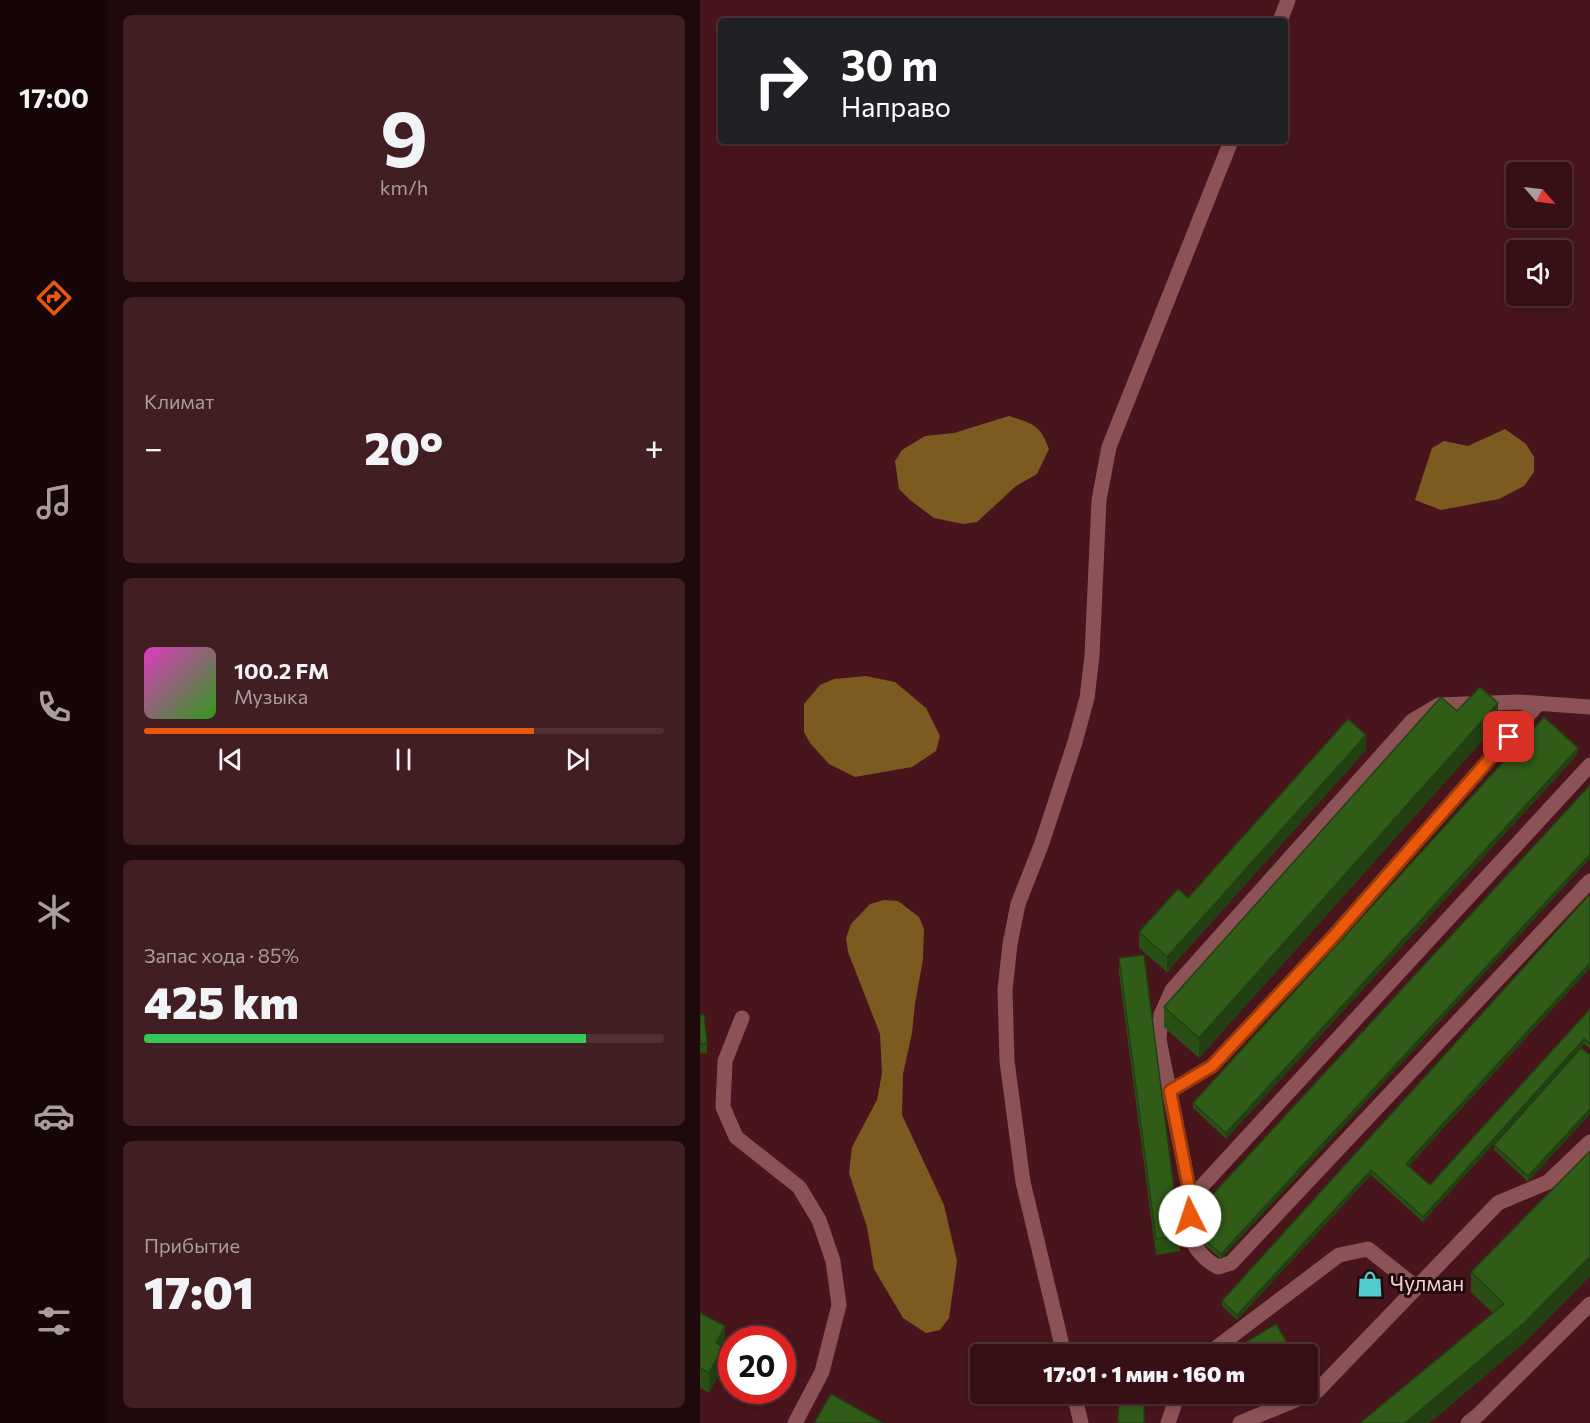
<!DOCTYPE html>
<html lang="ru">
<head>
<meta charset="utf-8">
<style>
	:root { --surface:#361015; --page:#411e22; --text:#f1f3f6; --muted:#aa9da0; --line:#503034; --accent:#ea580c }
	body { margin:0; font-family:Commissioner,sans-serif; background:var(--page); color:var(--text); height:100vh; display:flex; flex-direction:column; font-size:22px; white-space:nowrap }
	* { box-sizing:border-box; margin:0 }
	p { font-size:20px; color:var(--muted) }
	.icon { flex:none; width:33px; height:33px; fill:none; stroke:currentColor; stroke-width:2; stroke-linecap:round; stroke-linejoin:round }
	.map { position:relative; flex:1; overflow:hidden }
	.details { display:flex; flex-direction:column; gap:15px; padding:15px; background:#1e090c; width:592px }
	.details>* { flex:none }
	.hud { position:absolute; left:18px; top:18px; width:570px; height:126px; border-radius:6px; box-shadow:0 3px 9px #0003,0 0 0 2px var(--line); background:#202124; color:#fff; overflow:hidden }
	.needle { width:39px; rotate:118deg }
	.controls { position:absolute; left:806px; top:162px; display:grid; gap:12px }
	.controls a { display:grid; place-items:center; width:66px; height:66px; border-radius:6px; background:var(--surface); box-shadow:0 3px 9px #0003,0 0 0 2px var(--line); font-size:30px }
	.speed { position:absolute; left:18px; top:1326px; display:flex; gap:12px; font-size:30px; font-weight:700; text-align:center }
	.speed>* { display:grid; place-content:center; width:78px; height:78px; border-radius:50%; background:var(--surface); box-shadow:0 3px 9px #0003,0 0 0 2px var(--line); line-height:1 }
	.speed .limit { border:9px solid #d22; background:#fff; color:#111 }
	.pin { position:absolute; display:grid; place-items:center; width:51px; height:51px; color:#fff; margin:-26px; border-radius:12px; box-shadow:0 3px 9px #0006 }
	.me { position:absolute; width:66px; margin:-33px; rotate:356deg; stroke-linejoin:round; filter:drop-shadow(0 0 4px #0008) }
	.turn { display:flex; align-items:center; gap:21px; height:126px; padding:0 24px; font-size:27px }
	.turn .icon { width:78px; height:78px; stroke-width:2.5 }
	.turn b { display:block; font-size:42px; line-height:51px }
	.big { font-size:45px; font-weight:800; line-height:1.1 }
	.details .tile { flex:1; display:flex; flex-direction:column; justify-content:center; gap:9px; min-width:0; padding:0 21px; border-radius:9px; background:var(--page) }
	.details .dial { align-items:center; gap:0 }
	.dial b { font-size:78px; line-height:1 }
	.song { display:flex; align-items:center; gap:18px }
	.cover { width:72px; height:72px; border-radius:9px; background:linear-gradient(135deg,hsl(310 70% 55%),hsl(110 70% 35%)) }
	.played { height:6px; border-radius:3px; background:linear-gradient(90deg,var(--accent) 75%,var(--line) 75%) }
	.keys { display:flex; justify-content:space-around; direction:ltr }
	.heat { display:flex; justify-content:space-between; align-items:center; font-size:33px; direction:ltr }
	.charge { height:9px; border-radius:4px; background:linear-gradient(90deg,#34c759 85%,var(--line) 0) }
	.trip { position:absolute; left:270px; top:1344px; width:348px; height:60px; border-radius:6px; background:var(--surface); box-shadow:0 3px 9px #0003,0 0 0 2px var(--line); font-weight:800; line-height:60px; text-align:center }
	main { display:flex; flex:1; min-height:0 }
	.tab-bar { display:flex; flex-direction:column; width:108px; justify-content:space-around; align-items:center; background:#160608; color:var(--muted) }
	.tab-bar .icon { width:42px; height:42px }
	.tab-bar .current { color:var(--accent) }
	.tab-bar b { font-size:27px; color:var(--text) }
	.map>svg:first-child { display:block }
	.forest { fill:#7d5a20 }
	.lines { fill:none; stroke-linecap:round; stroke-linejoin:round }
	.minor { stroke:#8c5356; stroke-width:15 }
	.wall { fill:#2a4f15 }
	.shaded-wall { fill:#224011 }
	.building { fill:#315c18; stroke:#224011; stroke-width:1.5 }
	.route-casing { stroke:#983908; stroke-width:15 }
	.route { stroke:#ea580c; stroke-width:10 }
	.labels { text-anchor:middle; stroke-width:6; stroke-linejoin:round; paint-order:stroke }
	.poi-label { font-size:21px; fill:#f4d1d2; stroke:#200a0c; text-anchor:start }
</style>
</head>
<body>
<main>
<nav class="tab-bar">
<b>17:00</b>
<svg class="icon current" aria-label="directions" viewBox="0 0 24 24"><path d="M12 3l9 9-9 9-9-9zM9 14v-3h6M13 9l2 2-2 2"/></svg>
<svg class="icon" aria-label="music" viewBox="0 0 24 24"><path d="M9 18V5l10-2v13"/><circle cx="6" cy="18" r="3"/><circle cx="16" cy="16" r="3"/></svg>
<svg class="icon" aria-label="phone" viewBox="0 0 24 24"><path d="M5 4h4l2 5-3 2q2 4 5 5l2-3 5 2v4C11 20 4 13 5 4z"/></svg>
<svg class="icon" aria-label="climate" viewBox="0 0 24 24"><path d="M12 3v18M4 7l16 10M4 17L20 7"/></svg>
<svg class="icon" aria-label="car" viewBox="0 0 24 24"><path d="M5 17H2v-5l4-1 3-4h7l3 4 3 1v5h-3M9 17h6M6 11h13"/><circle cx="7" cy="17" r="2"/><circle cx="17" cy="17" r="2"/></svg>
<svg class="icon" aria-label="filters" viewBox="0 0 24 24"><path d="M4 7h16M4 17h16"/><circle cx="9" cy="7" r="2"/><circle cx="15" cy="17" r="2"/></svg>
</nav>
<section class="details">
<div class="tile dial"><b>9</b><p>km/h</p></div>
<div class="tile"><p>Климат</p>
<div class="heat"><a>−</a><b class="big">20°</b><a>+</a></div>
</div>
<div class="tile">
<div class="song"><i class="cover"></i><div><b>100.2 FM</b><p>Музыка</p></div></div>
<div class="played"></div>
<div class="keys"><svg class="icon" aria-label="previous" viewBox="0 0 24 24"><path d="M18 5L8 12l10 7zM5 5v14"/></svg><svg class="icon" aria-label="pause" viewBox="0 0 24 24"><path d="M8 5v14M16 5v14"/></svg><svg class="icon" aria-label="next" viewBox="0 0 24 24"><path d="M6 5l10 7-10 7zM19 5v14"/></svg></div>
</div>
<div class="tile"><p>Запас хода · 85%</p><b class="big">425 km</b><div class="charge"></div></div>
<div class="tile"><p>Прибытие</p><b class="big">17:01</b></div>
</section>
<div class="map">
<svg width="890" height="1423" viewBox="0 0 890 1423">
	<rect width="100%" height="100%" fill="#48151c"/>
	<g class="forest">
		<path d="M309 416C332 424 340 424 349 449L337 474 316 486 277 522 263 524 234 518 210 500 199 489 195 461 202 450 225 436 254 433Z"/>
		<path d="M805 429 826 444 834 457V472L824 486 799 499 741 510 715 500 732 448 744 441 768 446Z"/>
		<path d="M166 676 195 682 226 708 240 736 236 751 212 767 155 777 129 764 110 743 104 732V704L120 685 134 679Z"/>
		<path d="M184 900 198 901 219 917 224 929 223 959 215 1004 212 1033 203 1074 202 1115 244 1205 257 1261 249 1318 240 1330 226 1333 203 1318 174 1269 167 1227 149 1173 152 1147 177 1100 182 1073 180 1034 148 952 146 938 151 924 170 904Z"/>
	</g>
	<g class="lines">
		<g class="minor">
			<path d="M580 21 588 0"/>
			<path d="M890 765 491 1198C491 1208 488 1224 490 1234 493 1248 506 1261 518 1267L531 1263 890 881"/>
			<path d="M42 1018 25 1061 23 1107 36 1137 99 1187 119 1220 133 1261 139 1305 122 1372 95 1423"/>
			<path d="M470 1091 512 1066 632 938 838 704"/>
			<path d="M491 1198 459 1040 461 1015 472 990 712 721 739 705 819 702 890 707"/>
			<path d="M364 1354 323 1182 307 1061 305 990 310 944 318 904 342 843 375 742 387 698 392 656 399 500 409 447 531 141"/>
			<path d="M508 1354 639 1255 668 1249 716 1287"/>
			<path d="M374 1394 381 1423"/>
			<path d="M468 1423 478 1394"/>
			<path d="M540 1423 617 1391 798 1203 848 1182 890 1142"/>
			<path d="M768 1423 778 1415 890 1304"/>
		</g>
	</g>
	<g class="wall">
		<path d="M757 711 798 723 499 1058 464 1027V1007Z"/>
		<path d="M666 750 467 972 439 948V932L488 898Z"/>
		<path d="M878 754 526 1139 493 1108V1103Z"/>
		<path d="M890 785 521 1259 501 1242 500 1208Z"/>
		<path d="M890 894V968L709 1166 730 1185 890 1009V1049L884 1044 723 1222 671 1175 537 1320 522 1306V1301Z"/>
		<path d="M419 958 480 1236V1251L456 1255 419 973Z"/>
		<path d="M0 1015 7 1043V1053L0 1054Z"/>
		<path d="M890 1055V1114L828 1182 794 1150V1145Z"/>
		<path d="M890 1151V1276L824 1343 729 1423H660L793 1313 771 1292V1272Z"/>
		<path d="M0 1313 25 1346 23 1350V1367L9 1393 0 1388Z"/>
	</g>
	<g class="shaded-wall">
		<path d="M798 703V723L499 1058V1038Z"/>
		<path d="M666 735V750L467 972V957Z"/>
		<path d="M878 748V754L526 1139V1133Z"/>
		<path d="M890 854V859L521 1259V1254Z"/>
		<path d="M890 963V968L706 1169V1164Z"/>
		<path d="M884 1039V1044L723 1222V1217Z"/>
		<path d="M890 1109V1114L828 1182V1176Z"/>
		<path d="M671 1170V1175L537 1320V1315Z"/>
		<path d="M890 1256V1276L824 1343 729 1423H705Z"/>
		<path d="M25 1326V1346L23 1350V1367L9 1393V1373L16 1343Z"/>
		<path d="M589 1346V1354H575Z"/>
	</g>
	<g class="building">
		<path d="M780 687 798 703 499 1038 464 1007 741 697 757 711Z"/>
		<path d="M844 717 878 748 526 1133 493 1103Z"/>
		<path d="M648 719 666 735 467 957 439 932 478 889 488 898Z"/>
		<path d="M890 785V854L521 1254 501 1236 500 1208Z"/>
		<path d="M890 894V963L706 1164 730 1185 890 1009V1044L884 1039 723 1217 671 1170 537 1315 522 1301Z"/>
		<path d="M444 955 480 1236 456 1239 419 958Z"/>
		<path d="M4 1014 7 1043 0 1044V1015Z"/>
		<path d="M881 1048 890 1055V1109L828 1176 794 1145Z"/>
		<path d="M890 1151V1256L824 1323 705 1423H660L804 1304 771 1272Z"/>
		<path d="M0 1313 25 1326 16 1343 23 1347 9 1373 0 1368Z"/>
		<path d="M576 1324 589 1346 575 1354H527Z"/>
		<path d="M131 1394 183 1423H114Z"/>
		<path d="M419 1394H444V1423H418Z"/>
	</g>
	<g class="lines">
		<g class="route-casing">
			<path id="route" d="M490 1216 491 1198 470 1091 512 1066 632 938 809 737"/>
		</g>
		<use href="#route" class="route"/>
	</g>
	<defs>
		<g id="shop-bare" transform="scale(2.07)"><path d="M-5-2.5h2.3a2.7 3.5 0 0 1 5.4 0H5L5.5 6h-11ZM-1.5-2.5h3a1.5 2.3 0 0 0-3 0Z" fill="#52cdce" stroke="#200a0c" stroke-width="2.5" paint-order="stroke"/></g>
	</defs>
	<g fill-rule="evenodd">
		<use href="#shop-bare" x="670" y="1284"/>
	</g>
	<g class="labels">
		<g class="poi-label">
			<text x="690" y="1291">Чулман</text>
		</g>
	</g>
</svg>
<div class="controls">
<a><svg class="needle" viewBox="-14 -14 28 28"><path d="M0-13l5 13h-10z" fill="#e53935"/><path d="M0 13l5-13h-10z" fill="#aa9da0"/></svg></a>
<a><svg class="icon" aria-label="sound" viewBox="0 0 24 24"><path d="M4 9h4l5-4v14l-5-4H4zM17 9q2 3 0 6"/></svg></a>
</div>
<div class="speed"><div class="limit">20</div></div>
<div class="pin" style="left:809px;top:737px;background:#d93025"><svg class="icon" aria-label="arrive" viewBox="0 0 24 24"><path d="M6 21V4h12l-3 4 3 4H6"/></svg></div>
<svg class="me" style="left:490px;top:1216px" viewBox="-20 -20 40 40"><circle r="19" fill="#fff"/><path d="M0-13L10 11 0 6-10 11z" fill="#ea580c"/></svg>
<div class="trip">17:01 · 1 мин · 160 m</div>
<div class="hud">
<div class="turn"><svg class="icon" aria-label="right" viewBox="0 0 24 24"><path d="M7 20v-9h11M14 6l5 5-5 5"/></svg><div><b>30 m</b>Направо</div></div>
</div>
</div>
</main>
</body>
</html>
